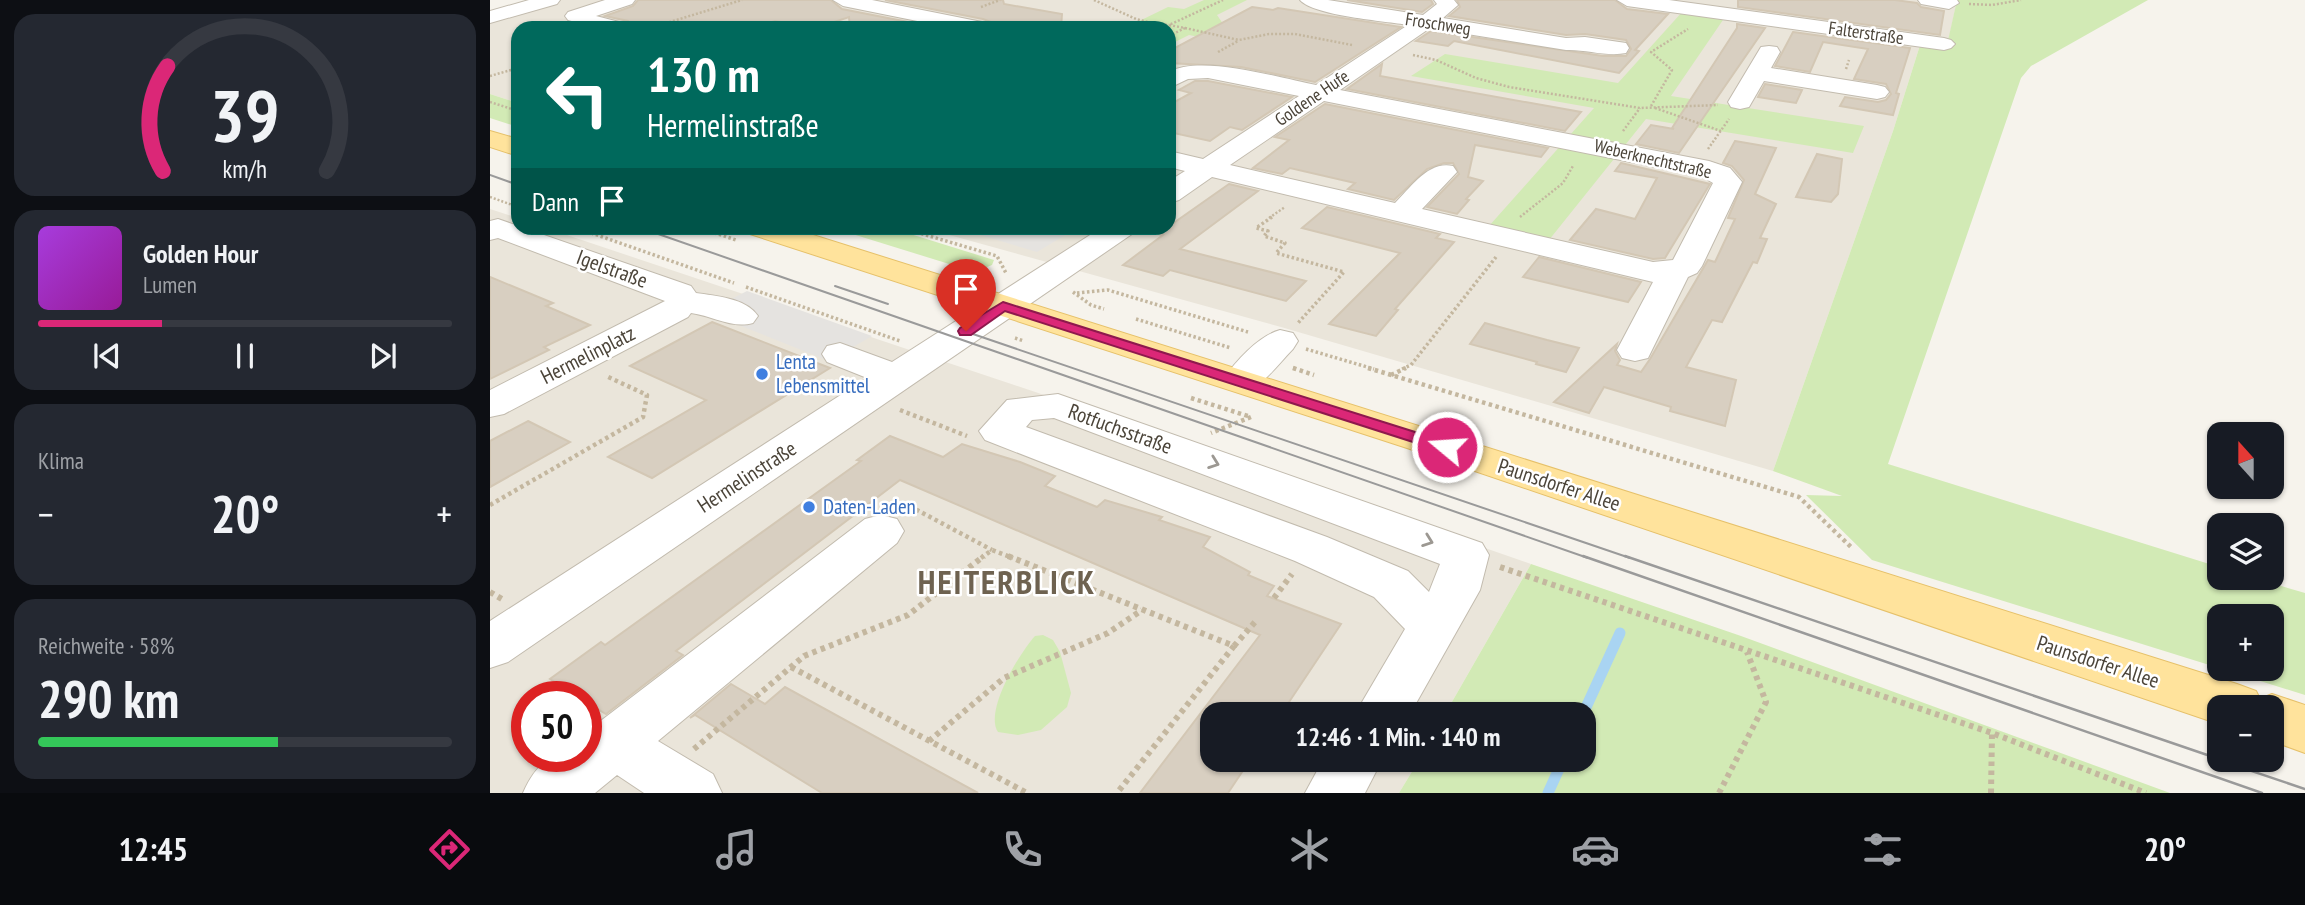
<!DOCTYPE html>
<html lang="de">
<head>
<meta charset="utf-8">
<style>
	:root { --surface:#171b24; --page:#242831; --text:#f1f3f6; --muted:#9ea1a6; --line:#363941; --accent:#db2777 }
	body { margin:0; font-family:"PT Sans Narrow",sans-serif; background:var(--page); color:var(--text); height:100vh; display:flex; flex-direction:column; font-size:26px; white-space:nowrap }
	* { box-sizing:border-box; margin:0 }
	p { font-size:23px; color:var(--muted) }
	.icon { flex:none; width:38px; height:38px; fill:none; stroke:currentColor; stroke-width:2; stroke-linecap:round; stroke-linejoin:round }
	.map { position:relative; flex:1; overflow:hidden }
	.sheet { display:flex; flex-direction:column; gap:14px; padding:14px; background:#0d0f14; width:490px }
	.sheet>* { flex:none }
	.guide { position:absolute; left:21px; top:21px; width:665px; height:214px; border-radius:21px; box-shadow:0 2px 5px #0004; background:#00695c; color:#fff; overflow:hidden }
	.needle { width:46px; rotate:339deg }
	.buttons { position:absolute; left:1717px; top:422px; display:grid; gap:14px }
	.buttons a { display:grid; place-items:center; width:77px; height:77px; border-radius:14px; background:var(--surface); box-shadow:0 2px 5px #0004; font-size:35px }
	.speed { position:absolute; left:21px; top:681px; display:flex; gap:14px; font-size:35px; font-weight:700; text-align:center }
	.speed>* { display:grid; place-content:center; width:91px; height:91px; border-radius:50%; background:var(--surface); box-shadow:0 2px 5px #0004; line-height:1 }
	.speed .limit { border:10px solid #d22; background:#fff; color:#111 }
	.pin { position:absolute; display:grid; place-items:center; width:60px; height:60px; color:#fff; margin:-72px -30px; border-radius:50% 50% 50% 0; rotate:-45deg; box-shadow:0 0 7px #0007 }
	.pin .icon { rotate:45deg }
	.me { position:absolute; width:77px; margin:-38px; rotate:288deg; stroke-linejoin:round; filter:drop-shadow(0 0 5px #0008) }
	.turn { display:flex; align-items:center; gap:24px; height:147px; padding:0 21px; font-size:32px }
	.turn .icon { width:91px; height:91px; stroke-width:2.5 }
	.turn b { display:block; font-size:49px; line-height:60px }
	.then { display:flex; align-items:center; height:66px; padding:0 21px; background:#0003; gap:14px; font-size:26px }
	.big { font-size:52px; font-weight:600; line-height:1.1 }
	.sheet .tile { flex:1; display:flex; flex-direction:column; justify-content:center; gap:10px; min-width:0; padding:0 24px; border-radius:21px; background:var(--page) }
	.sheet .dial { align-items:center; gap:0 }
	.dial svg { height:182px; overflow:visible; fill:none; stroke:var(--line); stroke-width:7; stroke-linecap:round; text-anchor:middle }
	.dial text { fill:var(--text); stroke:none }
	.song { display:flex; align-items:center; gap:21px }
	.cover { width:84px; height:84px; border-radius:10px; background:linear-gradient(135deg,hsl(280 70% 55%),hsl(300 70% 35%)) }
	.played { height:7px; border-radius:4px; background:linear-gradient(90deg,var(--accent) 30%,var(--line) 30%) }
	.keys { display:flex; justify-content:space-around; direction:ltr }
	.heat { display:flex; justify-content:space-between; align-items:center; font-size:38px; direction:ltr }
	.charge { height:10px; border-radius:5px; background:linear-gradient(90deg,#34c759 58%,var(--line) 0) }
	.trip { position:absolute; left:710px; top:702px; width:396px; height:70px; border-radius:21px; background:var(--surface); box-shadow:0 2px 5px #0004; font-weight:600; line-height:70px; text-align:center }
	.dock { display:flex; height:112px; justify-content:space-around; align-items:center; background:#090b0e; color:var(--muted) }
	.dock .icon { width:49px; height:49px }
	.dock .current { color:var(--accent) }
	.dock b { font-size:32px; color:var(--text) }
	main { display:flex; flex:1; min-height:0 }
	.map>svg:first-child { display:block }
	.residential { fill:#eae5da; fill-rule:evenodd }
	.green { fill:#d2eab5 }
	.parking { fill:#e5e3e0 }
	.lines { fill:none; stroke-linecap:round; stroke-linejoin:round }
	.stream { stroke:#a9d4f2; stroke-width:11 }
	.building { fill:#d8cfc1; stroke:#d3c7b4; stroke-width:2 }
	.minor-casing { stroke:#c2bbae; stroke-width:2 }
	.major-casing { stroke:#e6c16a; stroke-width:2 }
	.path-far3 { stroke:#c4b79f; stroke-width:2.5; stroke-dasharray:2 2; stroke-linecap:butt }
	.path-far2 { stroke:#c4b79f; stroke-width:3.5; stroke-dasharray:2.5 2.5; stroke-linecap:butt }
	.path-far1 { stroke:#c4b79f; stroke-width:4.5; stroke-dasharray:3.5 3.5; stroke-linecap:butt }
	.path { stroke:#c4b79f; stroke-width:6; stroke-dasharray:4.5 4.5; stroke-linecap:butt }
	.minor { fill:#fff; fill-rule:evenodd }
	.major { fill:#ffe39c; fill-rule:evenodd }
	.tram-far1 { stroke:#9a9a9a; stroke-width:2 }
	.tram { stroke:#9a9a9a; stroke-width:2.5 }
	.oneway { stroke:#9c9892 }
	.route { fill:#db2777; stroke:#8e194d; stroke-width:2 }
	.shop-dot { fill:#3f7fe0; stroke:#fff; stroke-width:2.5 }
	.labels { text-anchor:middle; stroke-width:5; stroke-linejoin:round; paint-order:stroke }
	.far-street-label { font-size:18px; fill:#4b4439; stroke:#fff }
	.street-label { font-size:21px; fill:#4b4439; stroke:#fff }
	.shop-label { font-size:21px; fill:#366cbe; stroke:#fff; text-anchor:start }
	.near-district-label { font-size:33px; font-weight:bold; letter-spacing:2px; fill:#6e6250; stroke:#fff }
</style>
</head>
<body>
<main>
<section class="sheet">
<div class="tile dial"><svg viewBox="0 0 100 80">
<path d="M14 69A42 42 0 1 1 86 69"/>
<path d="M14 69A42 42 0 0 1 16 23" stroke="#db2777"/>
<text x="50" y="56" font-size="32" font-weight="700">39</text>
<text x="50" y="72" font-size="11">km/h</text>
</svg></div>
<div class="tile">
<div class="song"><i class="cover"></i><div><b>Golden Hour</b><p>Lumen</p></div></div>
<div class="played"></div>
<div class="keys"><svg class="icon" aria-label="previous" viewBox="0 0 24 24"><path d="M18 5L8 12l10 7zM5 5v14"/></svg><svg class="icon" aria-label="pause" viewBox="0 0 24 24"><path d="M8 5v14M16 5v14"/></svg><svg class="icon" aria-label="next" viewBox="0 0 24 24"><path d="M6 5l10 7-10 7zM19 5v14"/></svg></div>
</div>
<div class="tile"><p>Klima</p>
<div class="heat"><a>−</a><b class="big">20°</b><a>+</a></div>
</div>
<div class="tile"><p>Reichweite · 58%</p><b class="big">290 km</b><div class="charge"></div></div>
</section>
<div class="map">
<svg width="1815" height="793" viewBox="0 0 1815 793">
	<rect width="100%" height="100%" fill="#f6f3ec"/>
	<g class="residential">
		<path d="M68 0H1426L1466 5 1458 43 1431 42 1403 131 1283 471 791 327 434 228H679V28H28V103L0 94V20Z"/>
		<path d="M0 209 28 218V228H56L575 402 1041 564 955 714H723V760H929L909 793H0ZM37 696H96V756H37Z"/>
	</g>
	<g class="green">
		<path d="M714 0H757L727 15 744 40 739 43 699 35 679 45V28H635L678 7 694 9Z"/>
		<path d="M1467 0H1658L1541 66 1531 78 1398 464 1729 567V578H1764L1815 593V695L1729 668H1782V616H1729V668L1382 560 1316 495 1352 496 1283 471 1403 131 1431 42 1457 45Z"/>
		<path d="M1193 11 1235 17 1181 96 1374 126 1363 153 1156 119 1059 240 999 226 1104 108 921 76 955 54 1128 83Z"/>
		<path d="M0 94 28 103V127L0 118Z"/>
		<path d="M343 228H401L504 260 502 265 485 272Z"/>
		<path d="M1041 564 1251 636 1680 793H909L929 760H1094V714H955Z"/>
		<path d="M553 635 563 640 570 652 581 693 577 707 551 730 528 735 508 732C494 711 529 654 545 636Z"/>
	</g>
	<g class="parking">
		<path d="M467 228H587L547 252Z"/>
		<path d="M257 291 382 336 339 361 216 312Z"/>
	</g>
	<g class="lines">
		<g class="stream">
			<path d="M1093 714 1130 633"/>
			<path d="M1058 793 1073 760"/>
		</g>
	</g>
	<g class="building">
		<path d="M148 0H341L352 9 449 28H360L359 17 326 28 285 21 264 28H143L138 21 115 16 143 6Z"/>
		<path d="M395 0H513L514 4 572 14 571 28H505L501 22 493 19Z"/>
		<path d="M857 0H941L943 4 932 12Z"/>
		<path d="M967 0H1125L1137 9 1178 14 1145 50 1149 51 1129 73 964 41 958 46 926 41 941 31 1113 56H1136L1141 49 1136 40 1095 34 1076 35 959 16 970 7Z"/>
		<path d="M1248 0H1405L1427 3 1431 7 1454 11 1450 35 1248 7Z"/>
		<path d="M762 7 783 10 788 8 911 27 825 82 751 67 679 63V51Z"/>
		<path d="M1247 24 1275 28 1189 153 1146 144 1161 125 1184 129 1182 128 1247 28Z"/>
		<path d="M1303 32 1420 48 1406 93 1409 94 1403 115 1350 106 1355 97 1388 102 1396 100 1401 94 1396 84 1364 79 1378 49 1333 42 1320 72 1285 66Z"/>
		<path d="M892 64 890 76 1091 112 1075 131 857 89Z"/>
		<path d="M705 81H718L802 97 752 130 740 127 720 141 679 132V105L701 93 689 90Z"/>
		<path d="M1275 84 1312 90 1306 103 1268 97Z"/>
		<path d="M835 104 1058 148 1051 157 985 145 978 177 993 181 976 199 979 200 967 214 937 207 969 174 963 163H954L937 169 904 200 858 189 865 183 800 168 792 174 763 168 799 140 785 137Z"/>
		<path d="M1245 141 1286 148 1265 194 1286 204 1270 238 1277 239 1267 263 1263 262 1232 322 1222 320 1196 367 1246 380 1235 426 1180 411 1181 407 1114 387 1099 413 1064 402 1127 344 1125 351 1130 360 1127 365 1151 372 1160 359 1218 260 1225 262 1245 219 1238 218 1254 180 1242 166 1233 163Z"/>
		<path d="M1327 154 1352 159 1348 194 1341 202 1306 197Z"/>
		<path d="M1131 163 1220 184 1175 258 1163 259 1080 240 1106 209 1145 219 1167 178 1125 171Z"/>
		<path d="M739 184 768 191 690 249 816 281 796 301 680 270 673 276 633 265 673 235 668 234Z"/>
		<path d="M837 207 950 234 946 238 964 242 905 309 908 310 886 336 839 324 910 253 812 228Z"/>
		<path d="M1049 257 1151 282 1138 302 1033 277Z"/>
		<path d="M0 277 63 303 56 306 100 325 54 347 59 350 0 379Z"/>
		<path d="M222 322 340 368 162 478 118 457 216 400 140 366Z"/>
		<path d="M995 323 1057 340 1089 348 1076 372 1046 364 1047 362 980 344Z"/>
		<path d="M38 421 80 442 0 487V441Z"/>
		<path d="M400 436 453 457 472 444 530 462 565 476 555 486 607 507 615 500 672 517 669 520 720 537 713 547 760 572 758 575 784 586 777 596 851 624 791 714H723V760H760L738 793H650L770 635 410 480 186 651 193 655 116 714 96 702V696H88L60 679 111 642 115 645 371 461 367 460Z"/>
		<path d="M241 684 275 704 295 687 488 793H332L205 715 200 718Z"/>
	</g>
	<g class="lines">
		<g class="minor-casing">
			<g id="minor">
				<path d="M39 0H70L67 4 0 23V11Z"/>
				<path d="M115 0H145L142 4 106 16 137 24 140 28H107L78 20 75 16 78 12Z"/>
				<path d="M343 0H382L492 22 499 24 502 28H462L353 6Z"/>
				<path d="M810 0H838L933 15 947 4 944 0H964L968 5 953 18 1076 38 1095 37 1136 43 1139 48 1136 53C1117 57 1095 49 1076 50L940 28 850 90 1219 161 1240 168 1252 182 1212 266 1207 273 1198 277 1158 358 1145 361 1132 358 1127 350 1163 282 722 177 689 200 679 203V181L695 171 679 167V151L713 159 809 96 718 78 698 79 679 88V72C710 54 790 78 826 85L918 25C896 21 824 16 810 0ZM834 101 1211 176 1223 183 1183 260 1163 262 932 209 967 172 963 166C939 160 921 187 905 203L740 165Z"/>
				<path d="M1127 0H1179L1454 38 1461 40 1465 44 1461 48 1454 50 1137 6Z"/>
				<path d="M1428 0H1467L1469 3 1459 9 1431 4Z"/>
				<path d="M1279 46 1287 47 1290 52 1281 68 1387 85 1395 87 1399 92 1395 97 1387 99 1274 81 1259 107 1250 109 1241 107 1238 102 1271 47Z"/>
				<path d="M8 219 201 286 206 293C226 296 256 298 268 316L263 323C242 329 223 316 201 313L198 317 14 414 0 417V390L175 301 8 238 0 240V221Z"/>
				<path d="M611 228H646L642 234 18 662 0 668V621L377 378 337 362 332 354 337 346 350 343 402 362Z"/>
				<path d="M790 330 803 333 808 341 803 349C783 369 768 397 738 389L732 381C745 362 768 336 790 330Z"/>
				<path d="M568 394 992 543 999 555 990 590 920 714H865L915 629 884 597 805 561 495 440 489 431 517 400ZM564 418 950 564 939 592 918 571 837 537 536 427 542 420Z"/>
				<path d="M391 515 407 519 414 531 407 543 168 741 223 774 232 793H154L127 775 105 793H33C48 759 61 756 96 756V732L104 726 375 519Z"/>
				<path d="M833 760H892L875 793H815Z"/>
			</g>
		</g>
		<g class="major-casing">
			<g id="major">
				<path d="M0 131 28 139V156L0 147Z"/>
				<path d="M256 228H301L1747 684 1766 691 1770 699 1782 694 1815 705V753L1782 741V707H1729V724L917 448 260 234Z"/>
			</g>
		</g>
		<g class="path-far3">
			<path d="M604 0 646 19 661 23"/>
			<path d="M1479 4 1502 5 1531 0"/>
			<path d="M491 7 510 0"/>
			<path d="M160 28 252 0"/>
			<path d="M652 28 661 23 679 25"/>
			<path d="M695 28 749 40 779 34H805L862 45"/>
			<path d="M679 36 695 28 679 25 733 0"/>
			<path d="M728 52 748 41"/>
			<path d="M923 55 946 60 986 78 1019 87 1150 108 1228 105"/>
			<path d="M1356 69 1359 60"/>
			<path d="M0 76 28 68"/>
			<path d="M0 102 28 111"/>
			<path d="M1161 106 1182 70 1161 52 1198 29"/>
			<path d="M1165 108 1231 131"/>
			<path d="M1133 131 1150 108"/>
			<path d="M1218 149 1239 119"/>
			<path d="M0 197 28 207"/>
			<path d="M1030 217 1073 183 1083 166"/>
			<path d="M779 218 795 207"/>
		</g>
		<g class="path-far2">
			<path d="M782 217 766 228 778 231 774 236 795 243 786 253 854 272 808 323"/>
			<path d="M87 228 244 283"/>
			<path d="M210 228 246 240"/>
			<path d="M412 228 507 256 516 273"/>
			<path d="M256 287 410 341"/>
			<path d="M583 292 601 305 614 309"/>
			<path d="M587 293 618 290 758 332"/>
			<path d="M646 319 741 348"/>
			<path d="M525 338 534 341"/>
			<path d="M816 349 884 369"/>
			<path d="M803 368 807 369"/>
			<path d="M912 369 921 365 1006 257"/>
		</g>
		<g class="path-far1">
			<path d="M803 368 824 375"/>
			<path d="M878 368 1309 497 1361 547"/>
			<path d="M901 375 916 368"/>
			<path d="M701 398 761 417 721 433"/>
			<path d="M410 410 477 436"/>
			<path d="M0 505 153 417 157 395 116 376"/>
			<path d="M420 514 427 510 502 550"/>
			<path d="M491 558 502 550 523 558"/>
		</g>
		<g class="path">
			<path d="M518 556 744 646 627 793"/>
			<path d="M1010 567 1502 733 1656 793"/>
			<path d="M0 592 12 599"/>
			<path d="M784 598 802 574"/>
			<path d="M744 646 765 622"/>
			<path d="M301 667 537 793"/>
			<path d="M439 741 514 678 618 633 652 610"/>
			<path d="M204 749 314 656 418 615 494 556"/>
			<path d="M1229 793 1276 702 1257 652"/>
			<path d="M1501 793 1502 733"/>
		</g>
		<use href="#minor" class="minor"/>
		<use href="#major" class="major"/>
		<g class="tram-far1">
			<path d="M0 175 28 185"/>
			<path d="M151 228 1098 558"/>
			<path d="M345 286 398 304"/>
			<path d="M480 333 1140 558"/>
		</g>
		<g class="tram">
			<path d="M1093 556 1772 793"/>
			<path d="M1135 556 1729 759"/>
			<path d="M1729 760 1815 789"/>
		</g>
	</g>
	<defs><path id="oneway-chevron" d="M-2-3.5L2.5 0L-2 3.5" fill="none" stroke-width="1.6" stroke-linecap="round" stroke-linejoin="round" transform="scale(1.75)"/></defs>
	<g class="oneway">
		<use href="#oneway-chevron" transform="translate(724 463) rotate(20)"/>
		<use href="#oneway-chevron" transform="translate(938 541) rotate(20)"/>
	</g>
	<path class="route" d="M513 302 963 444 966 447 957 453 951 451 515 311 481 335H470L468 331 470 328Z"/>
	<g class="shop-dot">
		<circle cx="272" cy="374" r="7"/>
		<circle cx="319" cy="507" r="7"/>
	</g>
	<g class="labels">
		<g class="far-street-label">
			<text transform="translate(948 24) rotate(9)" y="6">Froschweg</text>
			<text transform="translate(1376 33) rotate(8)" y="6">Falterstraße</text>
			<text transform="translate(822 98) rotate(-34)" y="6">Goldene Hufe</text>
			<text transform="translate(1163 159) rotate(13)" y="6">Weberknechtstraße</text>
		</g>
		<g class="street-label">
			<text transform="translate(122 269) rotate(20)" y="7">Igelstraße</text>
			<text transform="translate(98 355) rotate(-27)" y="7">Hermelinplatz</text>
			<text transform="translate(630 429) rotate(20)" y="7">Rotfuchsstraße</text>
			<text transform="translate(257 477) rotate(-33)" y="7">Hermelinstraße</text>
			<text transform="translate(1069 485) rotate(18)" y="7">Paunsdorfer Allee</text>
			<text transform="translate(1608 662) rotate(18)" y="7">Paunsdorfer Allee</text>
		</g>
		<g class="shop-label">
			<text x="286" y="369">Lenta<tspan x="286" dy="24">Lebensmittel</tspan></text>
			<text x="333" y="514">Daten-Laden</text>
		</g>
		<g class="near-district-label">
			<text x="517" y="594">HEITERBLICK</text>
		</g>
	</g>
</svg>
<div class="buttons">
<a><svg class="needle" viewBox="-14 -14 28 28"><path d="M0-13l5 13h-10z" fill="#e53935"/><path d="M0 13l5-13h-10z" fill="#9ea1a6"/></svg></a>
<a><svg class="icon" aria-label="layers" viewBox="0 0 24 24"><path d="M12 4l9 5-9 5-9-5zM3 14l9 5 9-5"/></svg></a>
<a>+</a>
<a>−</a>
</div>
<div class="speed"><div class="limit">50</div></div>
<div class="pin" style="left:476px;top:331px;background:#d93025"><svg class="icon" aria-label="arrive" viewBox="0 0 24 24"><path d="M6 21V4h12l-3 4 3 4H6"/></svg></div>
<svg class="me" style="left:957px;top:447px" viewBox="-20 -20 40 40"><circle r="17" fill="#db2777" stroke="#fff" stroke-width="3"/><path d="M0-11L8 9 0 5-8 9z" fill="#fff"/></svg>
<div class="trip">12:46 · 1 Min. · 140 m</div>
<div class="guide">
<div class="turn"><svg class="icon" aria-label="left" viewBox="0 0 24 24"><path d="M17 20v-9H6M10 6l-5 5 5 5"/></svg><div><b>130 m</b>Hermelinstraße</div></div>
<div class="then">Dann<svg class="icon" aria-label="arrive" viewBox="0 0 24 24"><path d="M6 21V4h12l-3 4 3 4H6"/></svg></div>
</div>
</div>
</main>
<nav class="dock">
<b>12:45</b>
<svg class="icon current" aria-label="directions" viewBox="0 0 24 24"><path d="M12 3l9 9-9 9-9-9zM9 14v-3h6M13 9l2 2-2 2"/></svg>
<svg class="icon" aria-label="music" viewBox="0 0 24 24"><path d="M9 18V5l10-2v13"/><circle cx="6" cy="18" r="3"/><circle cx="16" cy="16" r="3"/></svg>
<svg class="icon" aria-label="phone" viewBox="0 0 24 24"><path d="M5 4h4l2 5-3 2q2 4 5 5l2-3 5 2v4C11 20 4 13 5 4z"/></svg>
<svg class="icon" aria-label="climate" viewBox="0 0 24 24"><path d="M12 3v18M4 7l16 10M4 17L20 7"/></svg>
<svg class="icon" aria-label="car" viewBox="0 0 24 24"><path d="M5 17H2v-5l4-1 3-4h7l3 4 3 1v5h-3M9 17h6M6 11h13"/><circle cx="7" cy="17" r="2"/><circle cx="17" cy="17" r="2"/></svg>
<svg class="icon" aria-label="filters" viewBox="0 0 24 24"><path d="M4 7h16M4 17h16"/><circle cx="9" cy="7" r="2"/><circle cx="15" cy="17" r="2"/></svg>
<b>20°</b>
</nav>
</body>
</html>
